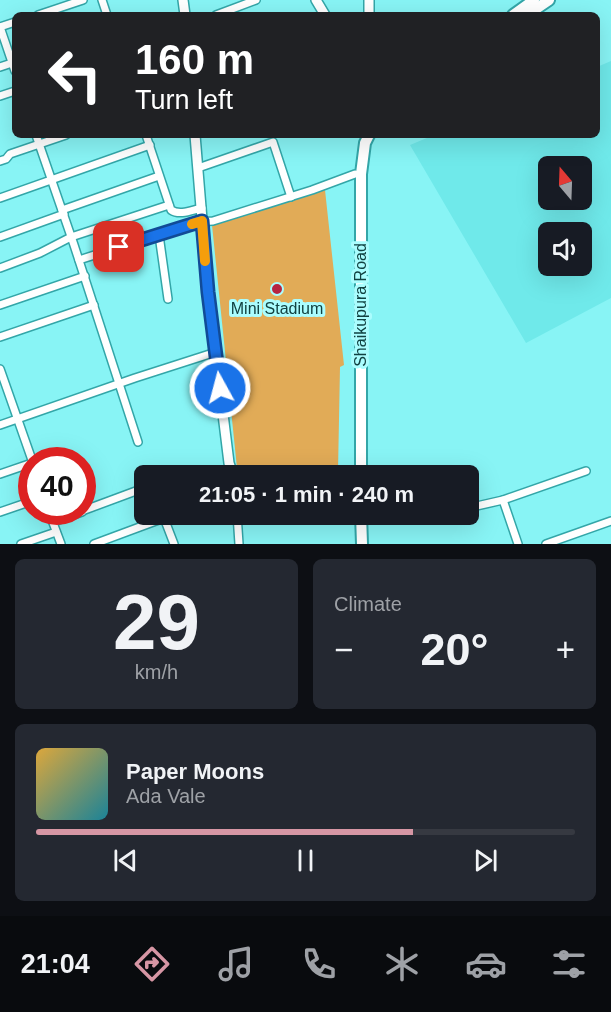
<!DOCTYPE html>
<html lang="en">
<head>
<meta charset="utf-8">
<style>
	:root { --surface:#171b24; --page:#242831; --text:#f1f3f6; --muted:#9ea1a6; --line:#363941; --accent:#d696a4 }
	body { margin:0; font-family:Arial,sans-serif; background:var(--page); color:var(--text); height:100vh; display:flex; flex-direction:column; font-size:22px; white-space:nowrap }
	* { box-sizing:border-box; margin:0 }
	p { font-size:20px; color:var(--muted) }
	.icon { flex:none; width:33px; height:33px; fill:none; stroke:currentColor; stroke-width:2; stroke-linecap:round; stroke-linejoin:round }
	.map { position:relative; height:544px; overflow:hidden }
	.panel { display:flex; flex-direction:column; gap:15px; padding:15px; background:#0d0f14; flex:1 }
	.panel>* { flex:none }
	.top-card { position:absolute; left:12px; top:12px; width:588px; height:126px; border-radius:9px; box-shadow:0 6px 24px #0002; background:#202124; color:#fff; overflow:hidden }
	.needle { width:39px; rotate:341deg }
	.fabs { position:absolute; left:538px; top:156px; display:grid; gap:12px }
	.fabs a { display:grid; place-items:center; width:54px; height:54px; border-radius:9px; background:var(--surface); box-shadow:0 6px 24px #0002; font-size:30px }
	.speed { position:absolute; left:18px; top:447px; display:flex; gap:12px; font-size:30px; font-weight:700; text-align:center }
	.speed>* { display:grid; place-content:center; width:78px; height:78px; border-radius:50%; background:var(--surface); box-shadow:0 6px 24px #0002; line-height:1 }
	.speed .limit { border:9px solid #d22; background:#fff; color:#111 }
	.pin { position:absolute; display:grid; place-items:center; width:51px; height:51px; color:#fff; margin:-26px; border-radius:12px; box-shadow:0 3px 9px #0006 }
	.me { position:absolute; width:66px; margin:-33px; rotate:353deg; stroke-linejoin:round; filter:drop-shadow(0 0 4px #0008) }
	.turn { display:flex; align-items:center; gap:21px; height:126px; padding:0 24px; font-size:27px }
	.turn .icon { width:78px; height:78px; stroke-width:2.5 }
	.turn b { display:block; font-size:42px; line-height:51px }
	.big { font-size:45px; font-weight:800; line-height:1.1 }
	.panel .tile { flex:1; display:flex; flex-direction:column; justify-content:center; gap:9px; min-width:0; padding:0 21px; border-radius:9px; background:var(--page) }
	.panel .dial { align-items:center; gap:0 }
	.dial b { font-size:78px; line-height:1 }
	.song { display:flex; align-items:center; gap:18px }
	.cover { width:72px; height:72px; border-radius:9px; background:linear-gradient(135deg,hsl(40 70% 55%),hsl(190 70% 35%)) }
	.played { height:6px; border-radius:3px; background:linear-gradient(90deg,var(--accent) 70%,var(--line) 70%) }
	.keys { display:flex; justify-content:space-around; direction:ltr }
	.heat { display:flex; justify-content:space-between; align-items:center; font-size:33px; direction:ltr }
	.panel .tiles { flex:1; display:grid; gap:15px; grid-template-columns:1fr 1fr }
	.tile:last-child { grid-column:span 2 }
	.trip { position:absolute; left:134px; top:465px; width:345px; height:60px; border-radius:9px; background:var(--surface); box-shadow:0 6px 24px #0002; font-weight:800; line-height:60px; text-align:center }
	.dock { display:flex; height:96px; justify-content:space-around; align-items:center; background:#090b0e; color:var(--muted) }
	.dock .icon { width:42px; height:42px }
	.dock .active { color:var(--accent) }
	.dock b { font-size:27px; color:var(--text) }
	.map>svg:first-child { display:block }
	.built { fill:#6fe9ea; fill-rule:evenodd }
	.green { fill:#e1ab57 }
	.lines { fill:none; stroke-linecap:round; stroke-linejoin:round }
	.street-casing { stroke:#33a6a8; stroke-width:10 }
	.secondary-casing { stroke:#33a6a8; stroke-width:12 }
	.primary-casing { stroke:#33a6a8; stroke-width:14 }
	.street { stroke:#fff; stroke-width:7 }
	.secondary { stroke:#fff; stroke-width:9 }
	.primary { stroke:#fff; stroke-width:10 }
	.route-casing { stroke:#114b97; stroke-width:15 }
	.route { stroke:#1a73e8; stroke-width:10 }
	.slow { stroke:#f59e0b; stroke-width:10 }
	.poi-dot { fill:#b62440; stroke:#abfdfe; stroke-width:2 }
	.labels { text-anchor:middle; stroke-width:6; stroke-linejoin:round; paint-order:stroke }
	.street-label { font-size:16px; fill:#114141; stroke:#abfdfe }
	.poi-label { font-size:16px; fill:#114141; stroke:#abfdfe }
</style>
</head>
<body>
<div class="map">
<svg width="611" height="544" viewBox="0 0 611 544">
	<rect width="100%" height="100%" fill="#88f4f5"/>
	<path class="built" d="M611 61V298L526 343 410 145 434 135H597V67ZM549 166H582V200H549ZM549 232H582V266H549Z"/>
	<path class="green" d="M325 190 344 365 340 367 338 471 242 473 237 468 212 225Z"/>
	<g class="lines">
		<g class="street-casing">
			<g id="street">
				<path d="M102 0 107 15"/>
				<path d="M38 15 83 0"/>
				<path d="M216 15 256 0"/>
				<path d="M0 27 15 71"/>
				<path d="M0 27 15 22"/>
				<path d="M0 67 15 62"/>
				<path d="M0 96 15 91"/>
				<path d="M36 135 74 245 138 442"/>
				<path d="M146 135 171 210C180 216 192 210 202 208"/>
				<path d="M0 161 6 159 10 154 66 135"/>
				<path d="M198 168 273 142 291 197"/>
				<path d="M0 198 150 145"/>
				<path d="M62 210 159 176"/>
				<path d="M159 235 168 299"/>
				<path d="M0 237 64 214"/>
				<path d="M79 260 197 222 213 221 312 190 355 174"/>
				<path d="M0 268 40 253 71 237 169 205"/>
				<path d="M0 305 85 276"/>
				<path d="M0 337 94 305"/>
				<path d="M0 369 32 460"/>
				<path d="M0 425 135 378 216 352"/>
				<path d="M0 474 32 463"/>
				<path d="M503 500 518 544"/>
				<path d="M468 508 503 500 586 471"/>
				<path d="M82 511 144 488"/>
				<path d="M0 512 32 501"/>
				<path d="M49 512 61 544"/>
				<path d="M237 514 239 544"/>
				<path d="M361 520 381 514"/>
				<path d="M53 522 82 512"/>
				<path d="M21 544 56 532"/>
				<path d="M94 544 164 518 174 544"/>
				<path d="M546 544 611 521"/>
			</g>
		</g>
		<g class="secondary-casing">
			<g id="secondary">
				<path d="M183 0 185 15"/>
				<path d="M316 0 325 15"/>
				<path d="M369 0V15"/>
				<path d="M195 135 208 292 229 463 231 469 236 476"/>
				<path d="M329 476 355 475"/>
			</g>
		</g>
		<g class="primary-casing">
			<g id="primary">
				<path d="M513 15 534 0"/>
				<path d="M527 15 549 0"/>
				<path d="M361 476V174L365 143 369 135"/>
				<path d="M361 514 362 544"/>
			</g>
		</g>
		<use href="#street" class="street"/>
		<use href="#secondary" class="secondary"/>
		<use href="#primary" class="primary"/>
	</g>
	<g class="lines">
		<g class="route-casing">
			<path id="route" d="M119 247 202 221 208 292 220 388"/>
		</g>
		<use href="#route" class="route"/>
		<path class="slow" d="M192 224 202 221 205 261"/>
	</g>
	<circle class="poi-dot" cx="277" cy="289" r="6"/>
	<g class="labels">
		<g class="street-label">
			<text transform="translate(360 305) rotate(-90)" y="6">Shaikupura Road</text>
		</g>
		<g class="poi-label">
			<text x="277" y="314">Mini Stadium</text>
		</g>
	</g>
</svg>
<div class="fabs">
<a><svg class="needle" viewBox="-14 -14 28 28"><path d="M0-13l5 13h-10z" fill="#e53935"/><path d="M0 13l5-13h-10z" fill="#9ea1a6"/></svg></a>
<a><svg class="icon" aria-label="sound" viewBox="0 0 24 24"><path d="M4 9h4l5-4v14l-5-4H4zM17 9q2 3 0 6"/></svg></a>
</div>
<div class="speed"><div class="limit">40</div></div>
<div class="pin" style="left:119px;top:247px;background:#d93025"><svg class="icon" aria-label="arrive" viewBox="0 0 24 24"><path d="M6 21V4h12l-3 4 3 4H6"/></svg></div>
<svg class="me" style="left:220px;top:388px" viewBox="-20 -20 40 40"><circle r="17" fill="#1a73e8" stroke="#fff" stroke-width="3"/><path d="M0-11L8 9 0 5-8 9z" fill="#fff"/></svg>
<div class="trip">21:05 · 1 min · 240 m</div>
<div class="top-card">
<div class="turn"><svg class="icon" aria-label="left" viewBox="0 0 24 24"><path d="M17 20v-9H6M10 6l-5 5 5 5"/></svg><div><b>160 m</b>Turn left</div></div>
</div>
</div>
<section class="panel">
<div class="tiles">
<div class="tile dial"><b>29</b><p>km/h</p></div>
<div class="tile"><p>Climate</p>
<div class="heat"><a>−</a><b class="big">20°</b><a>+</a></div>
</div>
<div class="tile">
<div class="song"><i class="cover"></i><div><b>Paper Moons</b><p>Ada Vale</p></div></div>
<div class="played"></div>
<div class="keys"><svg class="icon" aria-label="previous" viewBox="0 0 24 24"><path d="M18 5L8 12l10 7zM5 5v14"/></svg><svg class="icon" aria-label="pause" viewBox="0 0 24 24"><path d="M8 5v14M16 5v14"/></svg><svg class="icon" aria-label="next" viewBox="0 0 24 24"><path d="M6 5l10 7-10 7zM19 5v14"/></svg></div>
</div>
</div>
</section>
<nav class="dock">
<b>21:04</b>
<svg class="icon active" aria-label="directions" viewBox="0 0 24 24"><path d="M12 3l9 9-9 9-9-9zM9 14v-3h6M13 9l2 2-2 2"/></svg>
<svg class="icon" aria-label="music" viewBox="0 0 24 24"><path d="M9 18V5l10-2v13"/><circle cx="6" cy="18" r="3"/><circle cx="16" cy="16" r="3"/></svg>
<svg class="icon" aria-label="phone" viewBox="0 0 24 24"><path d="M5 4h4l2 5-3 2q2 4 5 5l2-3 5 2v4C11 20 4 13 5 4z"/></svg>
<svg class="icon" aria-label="climate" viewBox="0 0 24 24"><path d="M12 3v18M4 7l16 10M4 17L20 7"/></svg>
<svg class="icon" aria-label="car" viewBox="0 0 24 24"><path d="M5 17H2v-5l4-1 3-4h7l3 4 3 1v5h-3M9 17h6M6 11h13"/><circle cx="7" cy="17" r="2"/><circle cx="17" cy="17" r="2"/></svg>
<svg class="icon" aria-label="filters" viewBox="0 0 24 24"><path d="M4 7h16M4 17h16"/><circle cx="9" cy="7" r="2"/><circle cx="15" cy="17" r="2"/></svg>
</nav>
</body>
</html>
